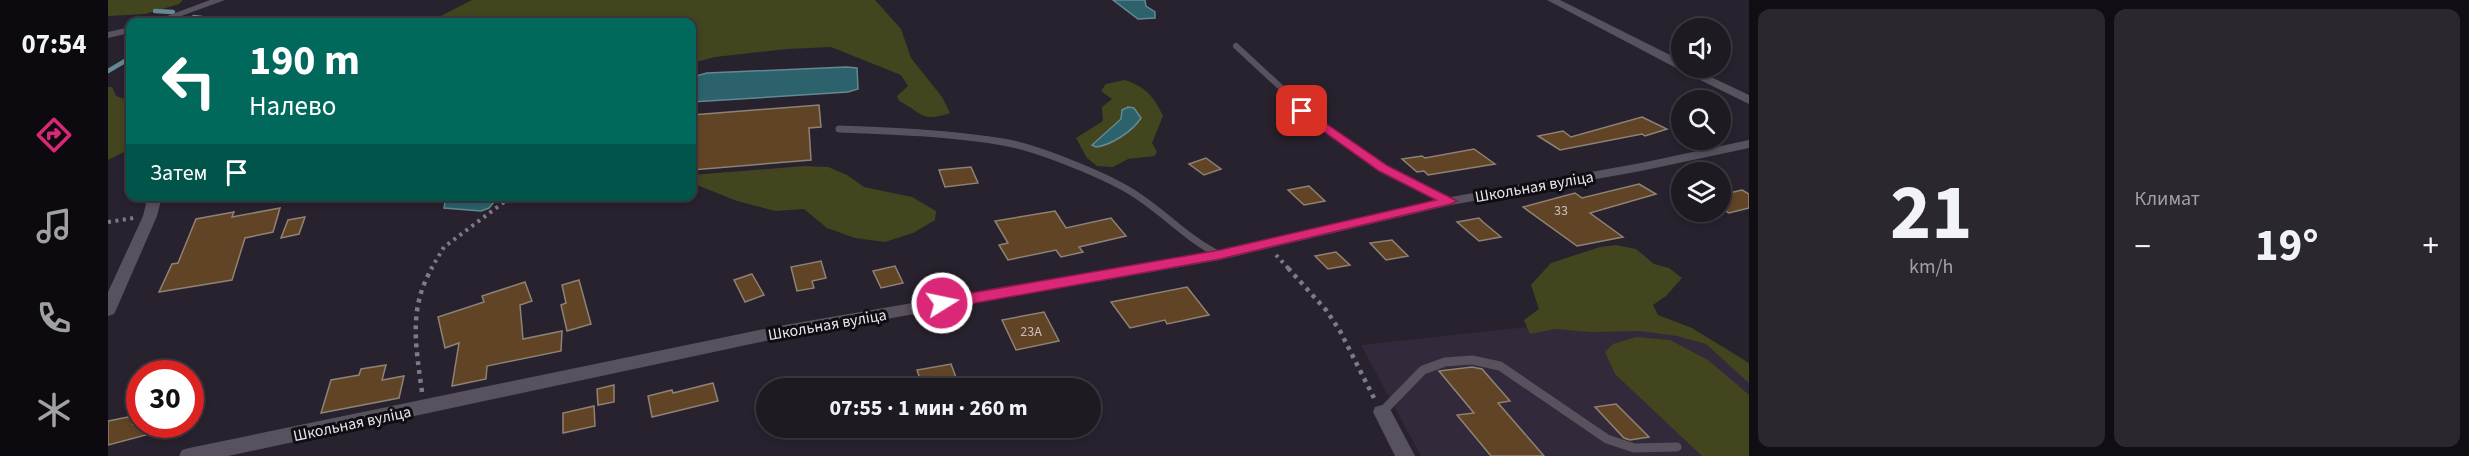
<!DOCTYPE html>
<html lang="ru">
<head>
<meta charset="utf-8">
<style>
	:root { --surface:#1e1a22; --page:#2b272f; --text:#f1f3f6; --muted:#a1a1a5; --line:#3c3840; --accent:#db2777 }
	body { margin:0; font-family:"Source Sans 3",sans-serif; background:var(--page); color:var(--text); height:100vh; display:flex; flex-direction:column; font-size:22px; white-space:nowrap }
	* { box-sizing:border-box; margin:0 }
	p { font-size:20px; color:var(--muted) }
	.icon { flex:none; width:33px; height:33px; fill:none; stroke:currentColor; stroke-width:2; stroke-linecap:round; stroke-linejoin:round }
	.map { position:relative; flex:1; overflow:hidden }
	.sheet { display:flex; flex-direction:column; gap:9px; padding:9px; background:#100e13; width:720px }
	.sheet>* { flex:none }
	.top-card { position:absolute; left:18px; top:18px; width:570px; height:183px; border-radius:12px; box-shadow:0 3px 9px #0003,0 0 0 2px var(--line); background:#00695c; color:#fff; overflow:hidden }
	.tools { position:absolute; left:1563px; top:18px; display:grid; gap:12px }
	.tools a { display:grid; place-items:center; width:60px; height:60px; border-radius:50%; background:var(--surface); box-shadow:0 3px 9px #0003,0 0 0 2px var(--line); font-size:30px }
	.speed { position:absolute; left:18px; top:360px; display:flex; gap:12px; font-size:30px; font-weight:700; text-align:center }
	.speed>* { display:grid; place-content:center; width:78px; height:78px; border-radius:50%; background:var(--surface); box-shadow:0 3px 9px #0003,0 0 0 2px var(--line); line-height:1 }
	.speed .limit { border:9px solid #d22; background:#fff; color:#111 }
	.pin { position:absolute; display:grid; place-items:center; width:51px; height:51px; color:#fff; margin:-26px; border-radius:12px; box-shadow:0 3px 9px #0006 }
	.me { position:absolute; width:66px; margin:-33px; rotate:80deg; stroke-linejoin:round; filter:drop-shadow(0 0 4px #0008) }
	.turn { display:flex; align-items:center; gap:21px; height:126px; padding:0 24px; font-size:27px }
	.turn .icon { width:78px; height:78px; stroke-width:2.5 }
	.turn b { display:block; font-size:42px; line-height:51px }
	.then { display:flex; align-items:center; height:57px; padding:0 24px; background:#0003; gap:12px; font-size:22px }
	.big { font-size:45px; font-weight:700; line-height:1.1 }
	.sheet .tile { flex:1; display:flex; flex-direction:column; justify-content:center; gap:9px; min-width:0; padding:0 21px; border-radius:12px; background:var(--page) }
	.sheet .dial { align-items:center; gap:0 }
	.dial b { font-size:78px; line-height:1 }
	.heat { display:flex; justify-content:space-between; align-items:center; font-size:33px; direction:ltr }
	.sheet .tiles { flex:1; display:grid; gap:9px; grid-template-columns:repeat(2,1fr) }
	.trip { position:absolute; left:648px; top:378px; width:345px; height:60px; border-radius:30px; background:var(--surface); box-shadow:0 3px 9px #0003,0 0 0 2px var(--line); font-weight:700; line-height:60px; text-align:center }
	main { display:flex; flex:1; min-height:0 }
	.tabs { display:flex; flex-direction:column; width:108px; justify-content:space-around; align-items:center; background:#0c0a0e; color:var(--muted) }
	.tabs .icon { width:42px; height:42px }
	.tabs .on { color:var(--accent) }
	.tabs b { font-size:27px; color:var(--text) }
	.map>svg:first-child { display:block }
	.built { fill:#32293a }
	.green { fill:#43451e }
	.water { fill:#2b626b; stroke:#648992; stroke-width:1.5 }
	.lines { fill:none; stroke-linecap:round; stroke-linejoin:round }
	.stream { stroke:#648992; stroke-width:4.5 }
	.building { fill:#604425; stroke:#8e8276; stroke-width:1.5 }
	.path-far1 { stroke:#7f7a84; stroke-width:4; stroke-dasharray:3 4.5; stroke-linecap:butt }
	.path { stroke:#7f7a84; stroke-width:4.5; stroke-dasharray:4 5; stroke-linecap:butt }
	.lane-far2 { stroke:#58515e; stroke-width:6 }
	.lane-far1 { stroke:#58515e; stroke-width:7 }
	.lane { stroke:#58515e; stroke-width:9 }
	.street { fill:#58515e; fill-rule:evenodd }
	.route { fill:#db2777; stroke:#8e194d; stroke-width:1.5 }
	.labels { text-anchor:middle; stroke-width:6; stroke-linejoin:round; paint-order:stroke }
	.number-label { font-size:14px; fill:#c7bdbb }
	.street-label { font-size:16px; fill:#e9e5ed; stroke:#100d12 }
</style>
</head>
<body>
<main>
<nav class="tabs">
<b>07:54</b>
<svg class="icon on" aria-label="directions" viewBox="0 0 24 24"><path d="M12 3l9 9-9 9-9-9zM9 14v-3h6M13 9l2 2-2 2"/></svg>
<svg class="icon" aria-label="music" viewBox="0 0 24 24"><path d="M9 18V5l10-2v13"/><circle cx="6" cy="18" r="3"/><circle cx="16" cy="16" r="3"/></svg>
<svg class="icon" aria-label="phone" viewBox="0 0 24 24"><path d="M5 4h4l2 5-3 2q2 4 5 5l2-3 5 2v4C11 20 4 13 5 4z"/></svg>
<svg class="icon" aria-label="climate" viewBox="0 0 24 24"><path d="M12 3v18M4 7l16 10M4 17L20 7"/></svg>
</nav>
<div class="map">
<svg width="1641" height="456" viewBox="0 0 1641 456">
	<rect width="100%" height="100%" fill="#28222e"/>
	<path class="built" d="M1467 322 1583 330 1641 379V456H1313L1253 345Z"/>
	<g class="green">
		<path d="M0 0H75L71 4 37 14 0 16Z"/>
		<path d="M364 0H767L793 29 803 58 834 97 842 113C813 123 815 113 791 101L789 96 800 86 793 75 723 47 679 49 607 57 584 63V22H321Z"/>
		<path d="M1017 80C1037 87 1046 96 1055 116L1044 143 1049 152 1046 156 1020 159 1005 167 989 166 979 158 968 138 995 121 994 107 1004 99 993 91 998 84Z"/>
		<path d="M0 87H4L8 96 22 101V149L0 160Z"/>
		<path d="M696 166 720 167 739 175 756 187 804 197 828 211 827 220 805 233 777 242 747 238 719 228 696 209 667 211 629 201 584 183V175Z"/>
		<path d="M1508 245 1528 249 1546 264 1561 268 1574 278 1558 296 1545 305 1550 315 1584 328 1641 363V383L1598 344 1569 336 1532 331 1483 332 1447 329 1422 334 1416 320 1431 309 1423 285 1443 263 1492 247Z"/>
		<path d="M1528 337 1562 340 1600 360 1641 395V456H1594L1507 374 1497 352 1505 344Z"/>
	</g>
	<g class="water">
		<path d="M1005 0H1037L1038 6 1047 12V18L1030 19Z"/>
		<path d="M738 67 749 68 750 89 740 92 584 102V77L599 73Z"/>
		<path d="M1020 107 1026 108 1033 118C1024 132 1003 145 988 147L984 145 1013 119 1014 110Z"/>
		<path d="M341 197V196L390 197 381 208 373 211 336 208 337 202Z"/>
	</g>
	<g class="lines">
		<g class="stream">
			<path d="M47 11 65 12"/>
			<path d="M86 17 101 19 98 22"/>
			<path d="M0 71 22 58"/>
		</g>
	</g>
	<g class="building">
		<path d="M711 105 713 127 701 128 703 160 584 170V115Z"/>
		<path d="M1534 117 1559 129 1537 136 1534 134 1452 150 1430 136 1455 131 1463 137Z"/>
		<path d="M1366 149 1387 164 1320 175 1316 171 1309 172 1294 159 1314 156 1317 158Z"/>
		<path d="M1098 158 1113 169 1096 175 1081 164Z"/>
		<path d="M863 167 870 183 837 187 831 170Z"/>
		<path d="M1531 184 1548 194 1482 213 1515 237 1469 246 1415 207 1467 193 1474 198Z"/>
		<path d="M1201 186 1217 201 1196 205 1180 190Z"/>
		<path d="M1634 190 1641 194V208L1621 213 1612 208V195Z"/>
		<path d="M172 208 165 232 137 238 124 280 51 292 64 264 70 263 88 219 126 212 124 217Z"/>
		<path d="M947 211 958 228 1003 218 1018 236 971 247 975 252 953 257 948 250 900 260 891 245 900 243 887 221Z"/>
		<path d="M197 217 191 234 173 238 180 220Z"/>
		<path d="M1371 218 1375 222 1393 237 1371 241 1349 222Z"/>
		<path d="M1284 240 1300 256 1278 260 1262 243Z"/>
		<path d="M1228 252 1242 265 1220 269 1207 256Z"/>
		<path d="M713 261 718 278 704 281 706 288 689 291 683 267Z"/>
		<path d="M787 266 795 283 773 288 765 271Z"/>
		<path d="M644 274 656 295 637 302 626 280Z"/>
		<path d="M471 280 483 324 459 331 453 305 458 303 454 285Z"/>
		<path d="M417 282 424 301 412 305 415 339 454 331 453 351 379 366 378 379 344 386 351 343 337 348 330 317 376 302 374 296Z"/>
		<path d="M1079 287 1101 315 1059 324 1057 320 1022 328 1003 302Z"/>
		<path d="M936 312 951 341 908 350 894 320Z"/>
		<path d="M843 364 852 388H815L809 370Z"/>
		<path d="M278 365 274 380 296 376 291 398 213 413 223 380 251 375 253 369Z"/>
		<path d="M1364 367 1374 369 1402 401 1390 403 1436 456H1383L1349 415 1366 413 1331 371Z"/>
		<path d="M605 383 610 401 544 417 540 396 564 390 565 393Z"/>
		<path d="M506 385V402L490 405 489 389Z"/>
		<path d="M1508 404 1541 437 1522 440 1516 438 1487 407Z"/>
		<path d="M486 406 487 426 455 433V413Z"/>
		<path d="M30 415 25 424H52L53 431 0 445V421Z"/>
	</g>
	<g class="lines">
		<g class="path-far1">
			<path d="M0 222 26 218"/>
			<path d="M1168 255 1181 269"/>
			<path d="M323 269 336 247 404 196"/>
		</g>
		<g class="path">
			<path d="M1180 268 1218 310 1232 331 1266 398"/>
			<path d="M314 392C308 347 300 309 324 268"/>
		</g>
		<path class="lane-far2" d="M1128 46 1208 120"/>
		<g class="lane-far1">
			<path d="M1206 118C1248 153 1292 180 1343 201"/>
			<path d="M731 129C786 131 841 133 895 142 926 147 988 172 1015 187 1051 206 1076 238 1112 255"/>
		</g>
		<path class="lane" d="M1274 412 1315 370 1337 362 1364 360 1392 366 1499 439 1526 448 1569 447"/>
		<g class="street">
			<path d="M102 0H117L57 22H43Z"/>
			<path d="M1439 0H1452L1574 61V68H1584L1641 95V104L1572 70Z"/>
			<path d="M22 27V33L0 38V32Z"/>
			<path d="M1641 140V148L1533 171 1343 205 1112 260 671 338 120 456H71L74 450 81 448 671 326 1112 250 1343 197 1533 163Z"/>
			<path d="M40 196H54L49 216 8 310 6 314 0 316V292L35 216Z"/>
			<path d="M1274 405 1281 407 1307 456H1287L1265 412 1267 407Z"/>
		</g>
	</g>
	<path class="route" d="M1194 107 1280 166 1349 201 1343 204 1112 259 834 309 826 303 834 298 1112 250 1328 200 1271 171 1190 113V108Z"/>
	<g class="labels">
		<g class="number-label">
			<text x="1453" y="215">33</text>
			<text x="923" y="336">23А</text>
		</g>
		<g class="street-label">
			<text transform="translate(1426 186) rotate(-10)" y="6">Школьная вуліца</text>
			<text transform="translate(719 324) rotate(-10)" y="6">Школьная вуліца</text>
			<text transform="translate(244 423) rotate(-12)" y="6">Школьная вуліца</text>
		</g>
	</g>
</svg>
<div class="tools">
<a><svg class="icon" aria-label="sound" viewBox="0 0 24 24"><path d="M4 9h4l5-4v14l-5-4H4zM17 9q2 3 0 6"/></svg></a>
<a><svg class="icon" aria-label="search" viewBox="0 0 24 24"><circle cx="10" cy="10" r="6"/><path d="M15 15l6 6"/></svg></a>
<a><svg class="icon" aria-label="layers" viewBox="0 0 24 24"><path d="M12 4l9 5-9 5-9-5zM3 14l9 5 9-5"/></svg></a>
</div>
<div class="speed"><div class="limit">30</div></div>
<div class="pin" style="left:1194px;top:111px;background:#d93025"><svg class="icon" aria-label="arrive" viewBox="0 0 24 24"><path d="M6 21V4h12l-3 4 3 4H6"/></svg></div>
<svg class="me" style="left:834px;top:303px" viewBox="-20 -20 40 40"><circle r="17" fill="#db2777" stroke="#fff" stroke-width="3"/><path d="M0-11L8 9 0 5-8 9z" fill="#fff"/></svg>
<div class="trip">07:55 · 1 мин · 260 m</div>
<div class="top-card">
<div class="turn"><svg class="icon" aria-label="left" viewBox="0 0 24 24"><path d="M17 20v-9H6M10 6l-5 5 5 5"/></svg><div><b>190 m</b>Налево</div></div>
<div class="then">Затем<svg class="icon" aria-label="arrive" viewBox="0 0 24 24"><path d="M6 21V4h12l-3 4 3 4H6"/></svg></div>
</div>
</div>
<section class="sheet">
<div class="tiles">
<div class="tile dial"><b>21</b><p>km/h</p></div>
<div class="tile"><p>Климат</p>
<div class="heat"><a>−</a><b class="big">19°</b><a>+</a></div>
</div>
</div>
</section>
</main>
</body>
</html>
